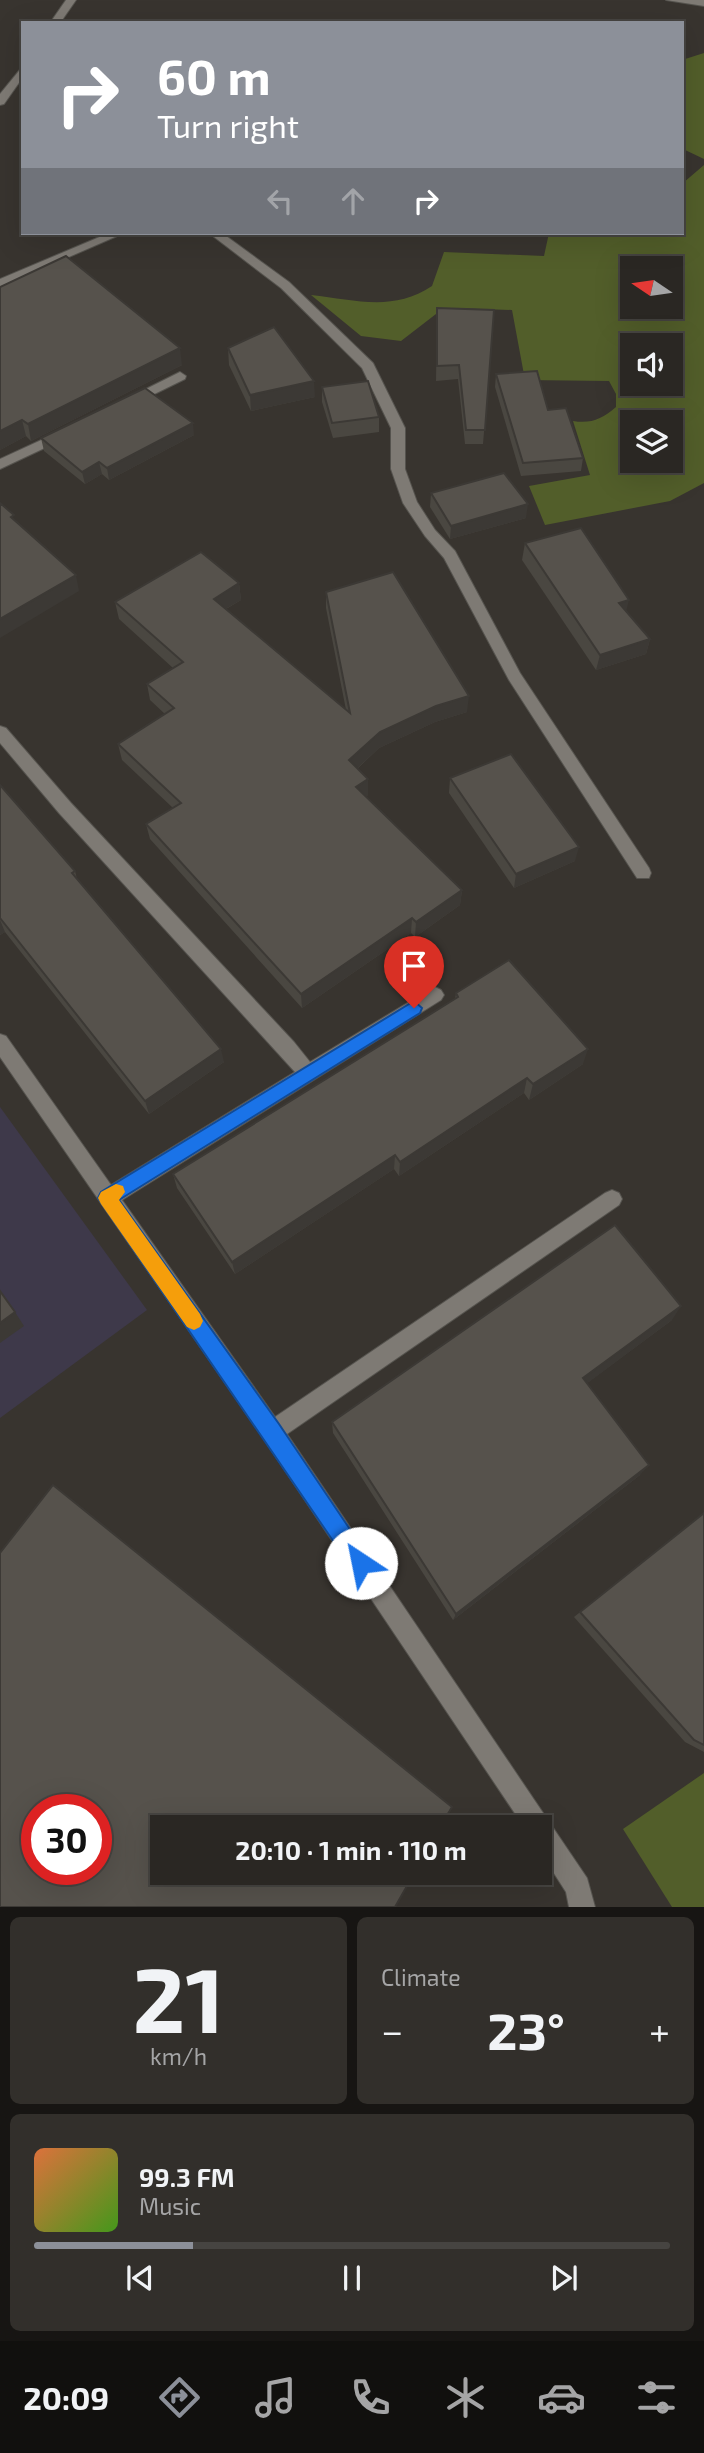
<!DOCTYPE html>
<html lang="en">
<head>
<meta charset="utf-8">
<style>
	:root { --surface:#2a2723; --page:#322f2b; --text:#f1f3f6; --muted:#a5a5a6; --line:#464441; --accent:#8c9099 }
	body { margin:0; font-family:"Exo 2",sans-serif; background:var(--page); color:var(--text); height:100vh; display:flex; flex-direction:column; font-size:26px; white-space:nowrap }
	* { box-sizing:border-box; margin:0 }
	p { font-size:23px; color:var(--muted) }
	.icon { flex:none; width:38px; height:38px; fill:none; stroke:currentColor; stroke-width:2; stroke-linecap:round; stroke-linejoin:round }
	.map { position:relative; height:1907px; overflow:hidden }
	.details { display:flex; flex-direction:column; gap:10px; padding:10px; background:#171513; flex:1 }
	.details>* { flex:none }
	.top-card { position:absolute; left:21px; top:21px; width:663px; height:214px; border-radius:0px; box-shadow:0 7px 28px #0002,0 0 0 2px var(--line); background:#8c9099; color:#fff; overflow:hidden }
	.needle { width:46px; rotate:283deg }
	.controls { position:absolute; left:620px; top:256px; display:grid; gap:14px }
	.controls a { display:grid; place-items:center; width:63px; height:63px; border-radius:0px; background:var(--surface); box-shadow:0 7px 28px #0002,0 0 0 2px var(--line); font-size:35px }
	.speed { position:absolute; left:21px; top:1794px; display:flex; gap:14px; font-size:35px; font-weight:700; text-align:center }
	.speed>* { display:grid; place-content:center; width:91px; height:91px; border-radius:50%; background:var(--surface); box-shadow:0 7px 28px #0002,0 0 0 2px var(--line); line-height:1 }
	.speed .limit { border:10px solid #d22; background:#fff; color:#111 }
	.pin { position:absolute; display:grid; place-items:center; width:60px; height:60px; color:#fff; margin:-72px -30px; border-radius:50% 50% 50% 0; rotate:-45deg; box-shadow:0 0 7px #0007 }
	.pin .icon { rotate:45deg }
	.me { position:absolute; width:77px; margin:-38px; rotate:326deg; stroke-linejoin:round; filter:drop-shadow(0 0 5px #0008) }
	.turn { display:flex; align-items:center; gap:24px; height:147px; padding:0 21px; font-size:32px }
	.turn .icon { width:91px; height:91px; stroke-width:2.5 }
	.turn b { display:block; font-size:49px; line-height:60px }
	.lanes { display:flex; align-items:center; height:66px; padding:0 21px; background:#0003; justify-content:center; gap:35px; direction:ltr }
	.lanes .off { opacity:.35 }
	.big { font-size:52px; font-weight:700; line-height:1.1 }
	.details .card { flex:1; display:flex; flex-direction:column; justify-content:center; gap:10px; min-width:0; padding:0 24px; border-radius:10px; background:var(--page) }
	.details .dial { align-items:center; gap:0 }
	.dial b { font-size:91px; line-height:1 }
	.song { display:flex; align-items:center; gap:21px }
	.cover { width:84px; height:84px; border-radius:10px; background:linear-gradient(135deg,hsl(20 70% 55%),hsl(100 70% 35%)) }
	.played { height:7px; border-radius:4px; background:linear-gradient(90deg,var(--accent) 25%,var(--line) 25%) }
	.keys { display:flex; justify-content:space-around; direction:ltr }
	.heat { display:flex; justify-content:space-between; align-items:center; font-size:38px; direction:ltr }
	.details .tiles { flex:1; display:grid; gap:10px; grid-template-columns:1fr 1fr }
	.card:last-child { grid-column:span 2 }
	.trip { position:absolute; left:150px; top:1815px; width:402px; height:70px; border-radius:0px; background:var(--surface); box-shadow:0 7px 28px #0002,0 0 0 2px var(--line); font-weight:700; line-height:70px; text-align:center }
	.dock { display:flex; height:112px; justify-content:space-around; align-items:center; background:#11100e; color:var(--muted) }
	.dock .icon { width:49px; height:49px }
	.dock .current { color:var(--accent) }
	.dock b { font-size:32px; color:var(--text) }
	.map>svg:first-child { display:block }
	.education { fill:#3e394a }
	.green { fill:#525e2a; fill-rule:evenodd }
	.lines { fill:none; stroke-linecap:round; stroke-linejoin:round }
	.minor-casing { stroke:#55534e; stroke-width:2 }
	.minor { fill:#7e7a74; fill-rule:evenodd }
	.wall { fill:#4a4741 }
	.shaded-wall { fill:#3c3935 }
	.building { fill:#56524c; stroke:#3c3935; stroke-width:2; fill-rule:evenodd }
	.route { fill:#1a73e8; stroke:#114b97; stroke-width:2 }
	.slow { fill:#f59e0b }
</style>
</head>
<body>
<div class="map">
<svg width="704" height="1907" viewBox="0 0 704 1907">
	<rect width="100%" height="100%" fill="#38342f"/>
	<path class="education" d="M0 1107 147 1310 0 1418Z"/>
	<g class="green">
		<path d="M704 53V159L683 149 682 60Z"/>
		<path d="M704 165V483L670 501 545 525 529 486 590 475 573 421C591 424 602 419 616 407V394L609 381 525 380 512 310 453 308 436 314 401 341 361 336 311 295C356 300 393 312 432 286L444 252 544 256 549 233H682L683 183ZM632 268H670V306H632ZM632 345H670V383H632ZM632 422H670V460H632Z"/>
		<path d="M704 1773V1907H672L623 1829Z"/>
	</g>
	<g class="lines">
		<g class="minor-casing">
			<g id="minor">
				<path d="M66 0H76L60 23H50Z"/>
				<path d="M666 0H704V6Z"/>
				<path d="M23 66V77L4 104 0 105V94Z"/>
				<path d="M109 233H124L0 287V279Z"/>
				<path d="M209 233H222L289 282 373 363 405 428V469L417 502 435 530 455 551 520 673 649 868 651 873 649 878H637L509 680 444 558 425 536 403 503 391 469V428L362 368 281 288Z"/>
				<path d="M180 372 186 376 185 379 134 404H124L122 401Z"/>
				<path d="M63 430 68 431V437L0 469V459Z"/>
				<path d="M0 726 6 728 71 803 294 1042 310 1062 429 990 435 987 441 990 444 995 441 1000 122 1200 275 1417 605 1193 612 1190 619 1193 622 1199 619 1205 287 1434 587 1878 595 1907H569L566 1892 541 1853V1827H524L264 1439 0 1057V1034L6 1036 111 1185 295 1072 59 813 0 743Z"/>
			</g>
		</g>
		<use href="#minor" class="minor"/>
	</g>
	<g class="wall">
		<path d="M0 287 182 365 31 441 26 436 0 450Z"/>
		<path d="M437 308 494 310 483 444H465L458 379 436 381Z"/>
		<path d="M228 348 315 397 251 411 229 365Z"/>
		<path d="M496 374 548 410 583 458 581 471 521 476 495 387Z"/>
		<path d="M322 387 379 417V432L333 438 322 402Z"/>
		<path d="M194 435 109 480 102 474 85 484 44 451 41 438Z"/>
		<path d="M431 493 526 518 450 539 430 507Z"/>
		<path d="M525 543 626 611 650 639 646 654 596 670 522 560Z"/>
		<path d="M239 583 241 600 226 609 346 710 326 608V592L467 712 435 722 379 748 357 769 368 779V795L366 796 462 890 460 905 415 937 411 933 302 1008 150 839 146 824 173 808 122 760 118 744 165 714 150 700 147 684 173 668 119 619 115 602Z"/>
		<path d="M450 778 575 861 514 888 449 793Z"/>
		<path d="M0 785 75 871 77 879 224 1062 149 1114 5 932 0 935Z"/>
		<path d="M456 993 583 1064 529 1100 524 1093 399 1176 394 1169 235 1274 177 1188 173 1174 455 999Z"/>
		<path d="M672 1320 587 1383 640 1475 453 1620 333 1433 332 1422Z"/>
		<path d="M704 1513V1752L685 1742 574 1617Z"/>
	</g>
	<g class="shaded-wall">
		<path d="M180 348 182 365 31 441 28 424Z"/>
		<path d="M314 381 315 397 251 411 250 395Z"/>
		<path d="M22 420 26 436 0 450V431Z"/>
		<path d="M193 423 194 435 109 480 107 468Z"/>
		<path d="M99 462 102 474 85 484 82 472Z"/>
		<path d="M528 504 526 518 450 539 451 526Z"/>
		<path d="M76 575 79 591 0 638V619Z"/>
		<path d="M239 583 241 600 215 615 214 599Z"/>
		<path d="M629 600 625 616 619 603Z"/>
		<path d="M650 639 646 654 596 670 600 655Z"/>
		<path d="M469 696 467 712 435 722 379 748 349 776V760L380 732 436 706Z"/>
		<path d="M368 779V795L356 802V787Z"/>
		<path d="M579 847 575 861 514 888 516 874Z"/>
		<path d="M462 890 460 905 415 937 416 922Z"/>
		<path d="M412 918 411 933 302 1008 301 994Z"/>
		<path d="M0 920 5 932 0 935Z"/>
		<path d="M221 1049 224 1062 149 1114 145 1101Z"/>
		<path d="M588 1049 583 1064 529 1100 533 1084Z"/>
		<path d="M527 1078 524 1093 399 1176 400 1162Z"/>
		<path d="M395 1155 394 1169 235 1274 232 1262Z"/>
		<path d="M681 1306 672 1320 577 1391 583 1378Z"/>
		<path d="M15 1312 24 1326 0 1343V1323Z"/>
		<path d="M649 1465 640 1475 453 1620 456 1614Z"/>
	</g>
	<g class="building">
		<path d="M66 256 180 348 28 424 22 420 0 431V287Z"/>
		<path d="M437 308 494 310 485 430H466L459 365 437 366Z"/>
		<path d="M274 327 314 381 250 395 228 348Z"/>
		<path d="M537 371 548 410 566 408 583 458 523 463 496 374Z"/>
		<path d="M368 381 379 417 332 423 322 387Z"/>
		<path d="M145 388 193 423 107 468 99 462 82 472 41 438Z"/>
		<path d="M504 473 528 504 451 526 431 493Z"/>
		<path d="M0 503 14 515 11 517 76 575 0 619Z"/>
		<path d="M581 528 629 600 619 603 650 639 600 655 525 543Z"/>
		<path d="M201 552 239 583 214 599 350 713 326 592 393 572 469 696 436 706 380 732 349 760 368 779 356 787 462 890 416 922 412 918 301 994 146 824 181 803 118 744 174 708 147 684 183 662 115 602Z"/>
		<path d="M511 754 579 847 516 874 450 778Z"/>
		<path d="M0 785 75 871 72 873 221 1049 145 1101 0 918Z"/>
		<path d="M509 960 588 1049 533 1084 527 1078 400 1162 395 1155 232 1262 173 1174 458 997 456 993Z"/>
		<path d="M615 1225 681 1306 583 1378 649 1465 456 1614 332 1422Z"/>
		<path d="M0 1291 15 1312 0 1323Z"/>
		<path d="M53 1485 452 1807 440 1827H163V1872H415L395 1907H0V1553ZM37 1810H96V1869H37Z"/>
		<path d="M704 1513V1745L694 1740 580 1612Z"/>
	</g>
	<path class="route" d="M414 1001 422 1008 420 1013 119 1200 279 1424 368 1556 371 1563 368 1570 361 1573 353 1570 98 1198 101 1192Z"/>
	<path class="slow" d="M116 1184 123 1186 125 1192 119 1200 200 1314 203 1321 200 1327 194 1330 187 1327 101 1204 98 1198 101 1192Z"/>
</svg>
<div class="controls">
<a><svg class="needle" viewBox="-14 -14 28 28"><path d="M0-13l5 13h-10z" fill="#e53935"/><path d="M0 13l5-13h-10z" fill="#a5a5a6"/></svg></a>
<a><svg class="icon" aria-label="sound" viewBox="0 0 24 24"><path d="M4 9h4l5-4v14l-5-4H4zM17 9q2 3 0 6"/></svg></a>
<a><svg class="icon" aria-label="layers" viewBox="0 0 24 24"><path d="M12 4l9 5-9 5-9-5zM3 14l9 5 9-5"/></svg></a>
</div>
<div class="speed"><div class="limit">30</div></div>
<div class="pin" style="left:414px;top:1008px;background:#d93025"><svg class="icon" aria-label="arrive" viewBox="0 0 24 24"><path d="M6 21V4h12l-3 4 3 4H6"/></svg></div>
<svg class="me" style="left:361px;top:1563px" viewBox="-20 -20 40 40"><circle r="19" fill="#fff"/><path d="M0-13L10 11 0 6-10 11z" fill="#1a73e8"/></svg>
<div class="trip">20:10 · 1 min · 110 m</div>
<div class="top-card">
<div class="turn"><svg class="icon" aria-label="right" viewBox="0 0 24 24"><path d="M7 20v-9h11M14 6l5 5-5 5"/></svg><div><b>60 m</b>Turn right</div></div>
<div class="lanes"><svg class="icon off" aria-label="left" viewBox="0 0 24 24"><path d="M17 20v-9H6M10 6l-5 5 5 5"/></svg><svg class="icon off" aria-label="ahead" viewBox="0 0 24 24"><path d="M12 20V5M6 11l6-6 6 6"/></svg><svg class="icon" aria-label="right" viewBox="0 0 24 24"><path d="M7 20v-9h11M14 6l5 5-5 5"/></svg></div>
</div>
</div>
<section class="details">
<div class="tiles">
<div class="card dial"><b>21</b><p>km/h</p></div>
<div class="card"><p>Climate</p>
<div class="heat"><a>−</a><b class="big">23°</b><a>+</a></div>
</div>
<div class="card">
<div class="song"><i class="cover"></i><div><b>99.3 FM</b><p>Music</p></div></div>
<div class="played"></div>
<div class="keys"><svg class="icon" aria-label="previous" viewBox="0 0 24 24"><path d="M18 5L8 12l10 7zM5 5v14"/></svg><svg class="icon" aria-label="pause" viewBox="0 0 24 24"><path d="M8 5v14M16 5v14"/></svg><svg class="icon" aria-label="next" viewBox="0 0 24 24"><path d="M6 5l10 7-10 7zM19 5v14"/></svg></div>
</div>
</div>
</section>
<nav class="dock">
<b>20:09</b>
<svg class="icon current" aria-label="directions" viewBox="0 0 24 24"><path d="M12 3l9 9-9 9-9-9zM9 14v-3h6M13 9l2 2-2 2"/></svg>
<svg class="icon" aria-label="music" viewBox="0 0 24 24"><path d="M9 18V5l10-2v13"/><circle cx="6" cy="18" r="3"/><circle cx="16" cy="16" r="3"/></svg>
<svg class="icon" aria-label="phone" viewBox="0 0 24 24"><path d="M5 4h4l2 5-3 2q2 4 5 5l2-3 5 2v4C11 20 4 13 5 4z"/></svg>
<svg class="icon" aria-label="climate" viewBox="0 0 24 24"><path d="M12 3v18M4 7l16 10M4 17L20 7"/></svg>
<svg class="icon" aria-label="car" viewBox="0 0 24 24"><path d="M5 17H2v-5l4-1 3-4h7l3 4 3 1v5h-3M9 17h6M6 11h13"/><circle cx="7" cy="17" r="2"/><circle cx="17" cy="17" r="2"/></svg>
<svg class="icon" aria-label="filters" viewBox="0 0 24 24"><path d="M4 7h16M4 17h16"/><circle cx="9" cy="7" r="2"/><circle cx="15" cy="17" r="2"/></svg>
</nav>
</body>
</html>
